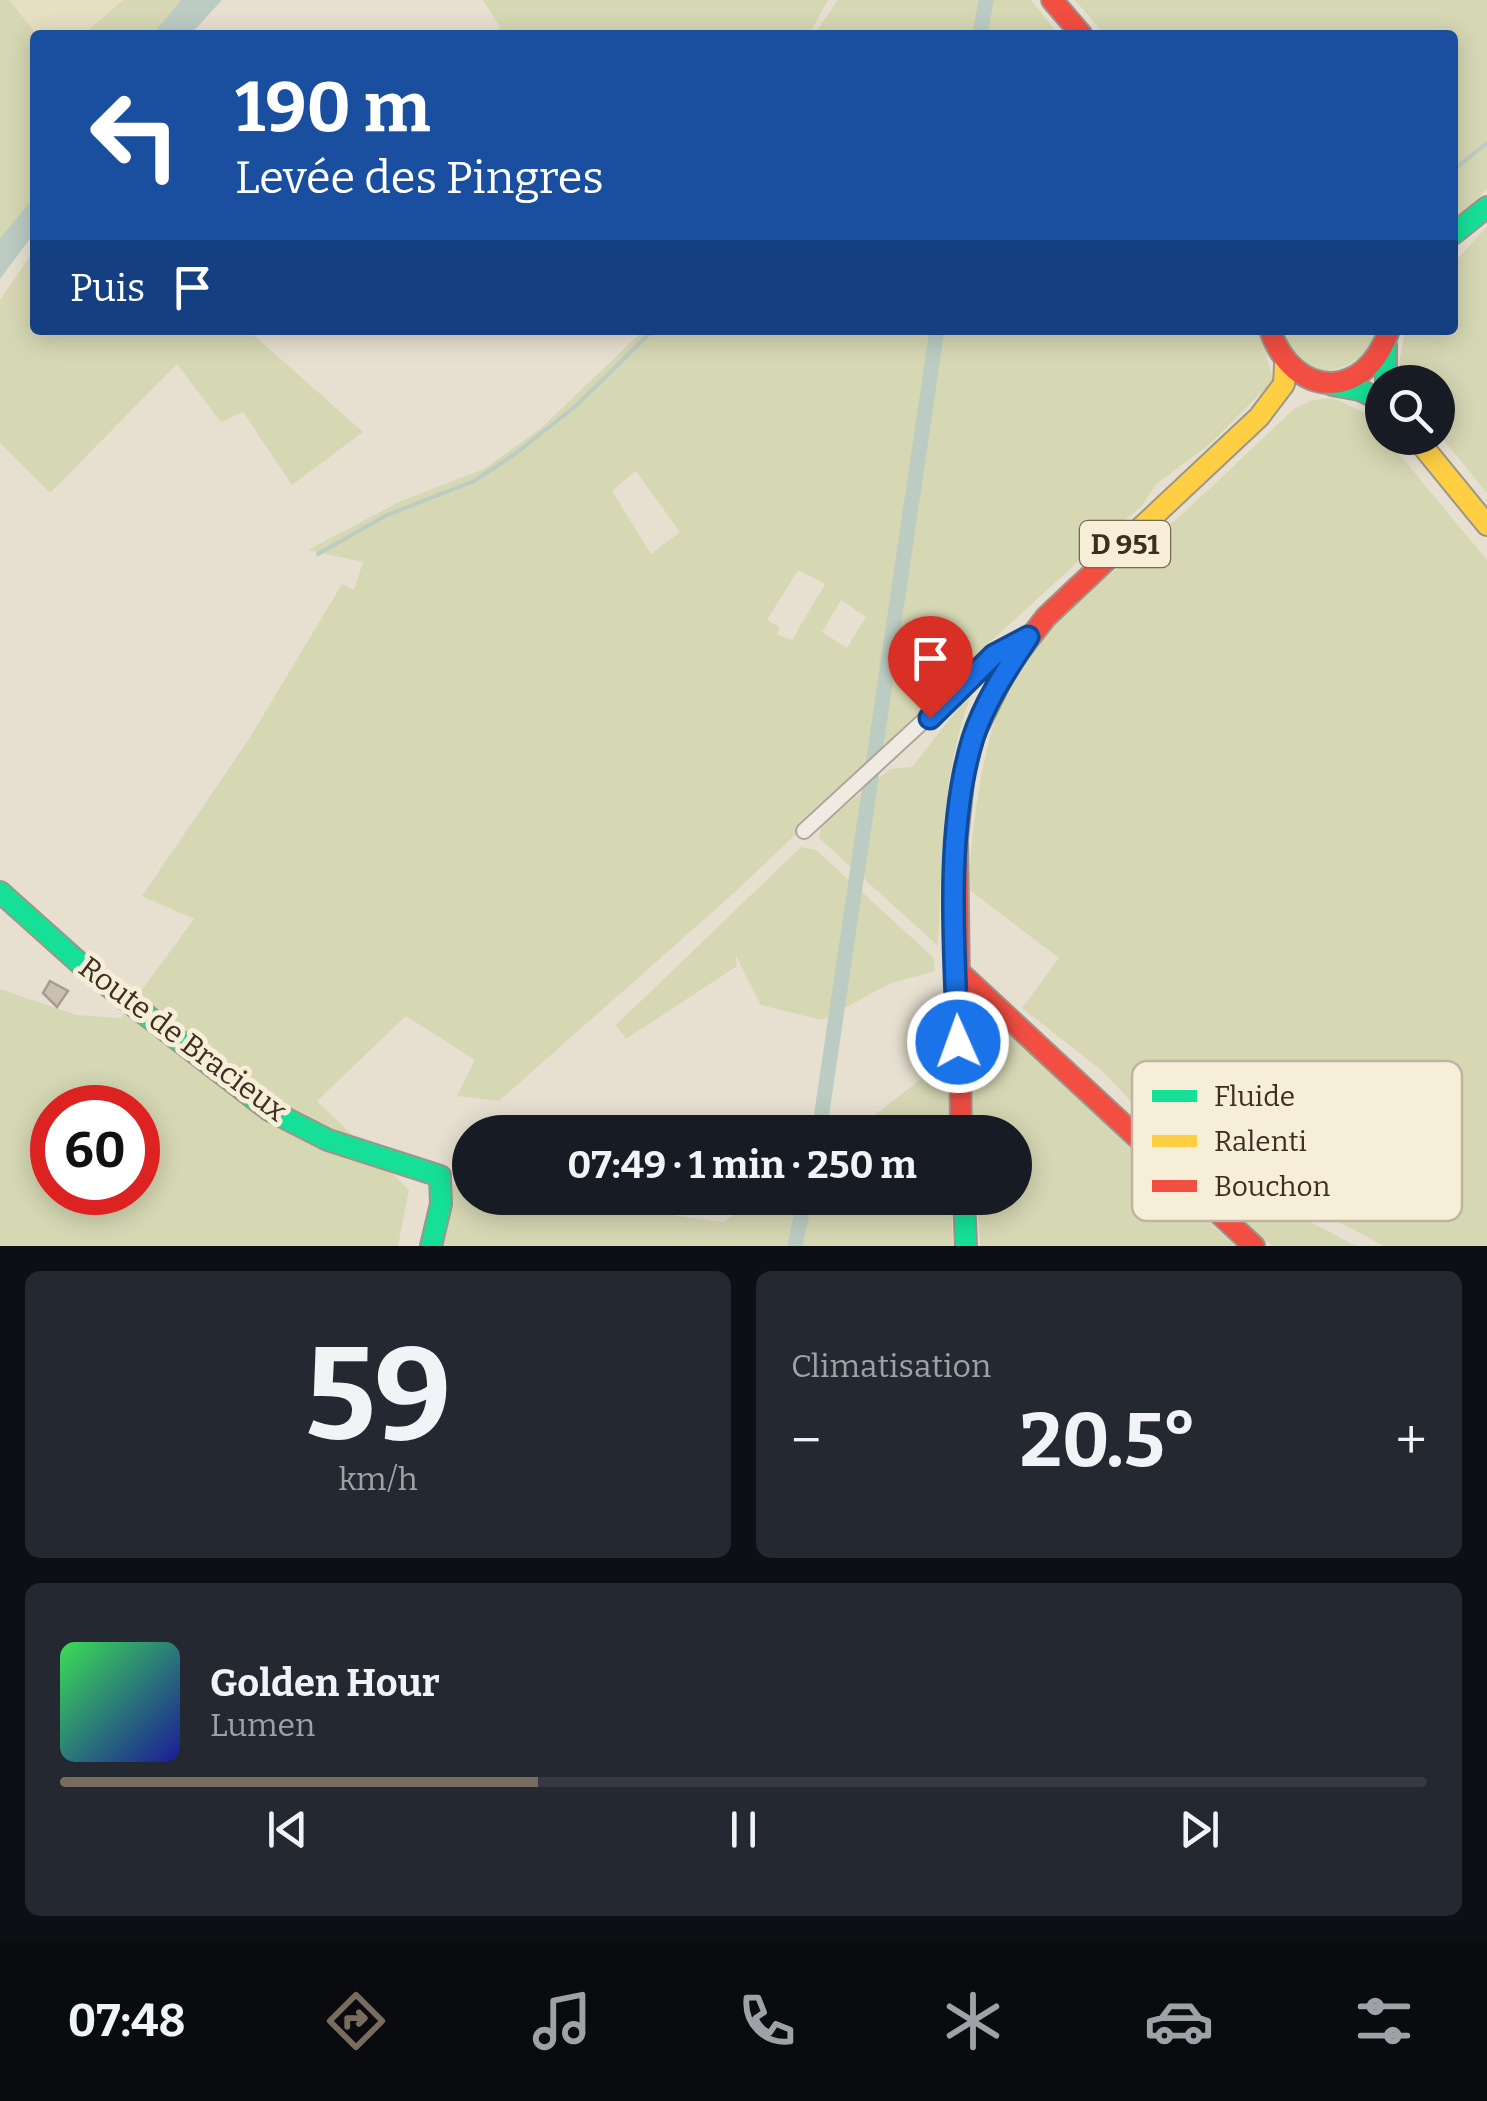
<!DOCTYPE html>
<html lang="fr">
<head>
<meta charset="utf-8">
<style>
	:root { --surface:#171b24; --page:#242831; --text:#f1f3f6; --muted:#9ea1a6; --line:#363941; --accent:#786c5e }
	body { margin:0; font-family:Bitter,serif; background:var(--page); color:var(--text); height:100vh; display:flex; flex-direction:column; font-size:38px; white-space:nowrap }
	* { box-sizing:border-box; margin:0 }
	p { font-size:32px; color:var(--muted) }
	.icon { flex:none; width:55px; height:55px; fill:none; stroke:currentColor; stroke-width:2; stroke-linecap:round; stroke-linejoin:round }
	.map { position:relative; height:1246px; overflow:hidden }
	.drawer { display:flex; flex-direction:column; gap:25px; padding:25px; background:#0d0f14; flex:1 }
	.drawer>* { flex:none }
	.banner { position:absolute; left:30px; top:30px; width:1428px; height:305px; border-radius:10px; box-shadow:0 5px 25px #0003; background:#1a4fa0; color:#fff; overflow:hidden }
	.tools { position:absolute; left:1365px; top:365px; display:grid; gap:20px }
	.tools a { display:grid; place-items:center; width:90px; height:90px; border-radius:50%; background:var(--surface); box-shadow:0 5px 25px #0003; font-size:50px }
	.speed { position:absolute; left:30px; top:1085px; display:flex; gap:20px; font-size:50px; font-weight:700; text-align:center }
	.speed>* { display:grid; place-content:center; width:130px; height:130px; border-radius:50%; background:var(--surface); box-shadow:0 5px 25px #0003; line-height:1 }
	.speed .limit { border:15px solid #d22; background:#fff; color:#111 }
	.pin { position:absolute; display:grid; place-items:center; width:85px; height:85px; color:#fff; margin:-102px -42px; border-radius:50% 50% 50% 0; rotate:-45deg; box-shadow:0 0 10px #0007 }
	.pin .icon { rotate:45deg }
	.me { position:absolute; width:110px; margin:-55px; rotate:358deg; stroke-linejoin:round; filter:drop-shadow(0 0 8px #0008) }
	.turn { display:flex; align-items:center; gap:35px; height:210px; padding:0 40px; font-size:45px }
	.turn .icon { width:130px; height:130px; stroke-width:2.5 }
	.turn b { display:block; font-size:70px; line-height:85px }
	.then { display:flex; align-items:center; height:95px; padding:0 40px; background:#0003; gap:20px; font-size:38px }
	.big { font-size:75px; font-weight:700; line-height:1.1 }
	.drawer .tile { flex:1; display:flex; flex-direction:column; justify-content:center; gap:15px; min-width:0; padding:0 35px; border-radius:15px; background:var(--page) }
	.drawer .dial { align-items:center; gap:0 }
	.dial b { font-size:130px; line-height:1 }
	.song { display:flex; align-items:center; gap:30px }
	.cover { width:120px; height:120px; border-radius:15px; background:linear-gradient(135deg,hsl(130 70% 55%),hsl(240 70% 35%)) }
	.played { height:10px; border-radius:5px; background:linear-gradient(90deg,var(--accent) 35%,var(--line) 35%) }
	.keys { display:flex; justify-content:space-around; direction:ltr }
	.heat { display:flex; justify-content:space-between; align-items:center; font-size:55px; direction:ltr }
	.drawer .tiles { flex:1; display:grid; gap:25px; grid-template-columns:1fr 1fr }
	.tile:last-child { grid-column:span 2 }
	.trip { position:absolute; left:452px; top:1115px; width:580px; height:100px; border-radius:50px; background:var(--surface); box-shadow:0 5px 25px #0003; font-weight:700; line-height:100px; text-align:center }
	.dock { display:flex; height:160px; justify-content:space-around; align-items:center; background:#090b0e; color:var(--muted) }
	.dock .icon { width:70px; height:70px }
	.dock .on { color:var(--accent) }
	.dock b { font-size:45px; color:var(--text) }
	.map>svg:first-child { display:block }
	.farmland { fill:#e6dfc2 }
	.green { fill:#d6d7b3; fill-rule:evenodd }
	.water { fill:#bcccc2 }
	.lines { fill:none; stroke-linecap:round; stroke-linejoin:round }
	.stream { stroke:#bcccc2; stroke-width:4 }
	.canal { stroke:#bcccc2; stroke-width:15 }
	.building { fill:#cbbfb2; stroke:#a89c90; stroke-width:2.5 }
	.street-casing { stroke:#ada599; stroke-width:18 }
	.fast-casing { stroke:#9c958a; stroke-width:24 }
	.slow-casing { stroke:#9c958a; stroke-width:24 }
	.jam-casing { stroke:#9c958a; stroke-width:24 }
	.street { stroke:#efebe3; stroke-width:14 }
	.fast { stroke:#16e098; stroke-width:20 }
	.slow { stroke:#ffcf43; stroke-width:20 }
	.jam { stroke:#f24e42; stroke-width:20 }
	.route-casing { stroke:#114b97; stroke-width:25 }
	.route { stroke:#1a73e8; stroke-width:18 }
	.labels { text-anchor:middle; stroke-width:10; stroke-linejoin:round; paint-order:stroke }
	.shield { fill:#f7eed8; stroke:#756857; stroke-width:2.5 }
	.shield-label { font-size:28px; font-weight:bold; fill:#3d2e20 }
	.street-label { font-size:30px; fill:#3d2e20; stroke:#f7eed8 }
	.key { fill:#f7eed8; stroke:#bfb4a1; stroke-width:2.5 }
	.key-label { font-size:28px; fill:#3d2e20 }
</style>
</head>
<body>
<div class="map">
<svg width="1487" height="1246" viewBox="0 0 1487 1246">
	<rect width="100%" height="100%" fill="#e7e0d1"/>
	<path class="farmland" d="M0 0H123L83 35H35Z"/>
	<g class="green">
		<path d="M0 0H9L37 35 35 196 0 238Z"/>
		<path d="M123 0H181L152 35H83Z"/>
		<path d="M483 0H828L809 35H494L500 27Z"/>
		<path d="M838 0H1031L1059 35H814Z"/>
		<path d="M1075 0H1487V189L1453 223 1452 35H1105Z"/>
		<path d="M1487 226V493L1438 433V382H1404L1399 364 1405 330H1452L1453 264Z"/>
		<path d="M35 249V330H248L363 432 292 485 243 412 221 422 177 364 50 493 0 443V300Z"/>
		<path d="M644 330H1260L1273 381 1209 445 1156 484 1142 506 1111 532 1104 530 1100 534 1104 538 979 652 959 679 968 695 973 690C941 773 942 858 938 946L819 838 822 825 890 769 912 767 960 706 946 692 735 892 499 1101 457 1096 475 1060 406 1016 317 1101 409 1190 398 1246H0V989L76 1015 121 1018 194 919 142 896 249 739 342 584 354 590 363 562 308 550 401 501 484 469 540 429ZM636 471 680 532 651 554 612 491ZM798 570 825 584 792 640 777 634 780 627 767 620ZM841 600 866 617 847 648 822 632ZM52 1108H138V1192H52Z"/>
		<path d="M1284 330H1376V331C1359 381 1295 385 1284 330Z"/>
		<path d="M1333 398 1365 413 1487 560V1246H1384L1150 1121 1101 1070 1022 1008 1059 958 968 889C972 823 983 734 1013 675 1041 620 1111 577 1155 538 1203 496 1248 452 1295 408L1313 400Z"/>
		<path d="M801 847 816 850 934 958 935 971 891 983 822 1020 761 1005 735 954 737 966 626 1039 616 1025Z"/>
		<path d="M998 1023 1204 1218 1236 1246H980L977 1198H1015V1132H974L970 1053Z"/>
		<path d="M947 1059 949 1132H853L934 1069Z"/>
		<path d="M1154 1140 1356 1246H1272Z"/>
		<path d="M453 1184 470 1187V1198H548L723 1222 759 1198H951L953 1246H439Z"/>
	</g>
	<g class="water">
		<path d="M181 0H222L190 35H152Z"/>
		<path d="M35 196V232L0 279V238Z"/>
	</g>
	<g class="lines">
		<g class="stream">
			<path d="M1452 171 1487 143"/>
			<path d="M318 554 387 515 474 481 515 454 577 405 653 330"/>
		</g>
		<g class="canal">
			<path d="M980 35 986 0"/>
			<path d="M819 1132 937 330"/>
			<path d="M795 1246 805 1198"/>
		</g>
	</g>
	<path class="building" d="M50 981 68 991 57 1007 43 993Z"/>
	<g class="lines">
		<g class="street-casing">
			<path id="street" d="M804 831 995 655 1023 640"/>
		</g>
		<g class="fast-casing">
			<g id="fast">
				<path d="M1452 235 1487 207"/>
				<path d="M1386 346V382"/>
				<path d="M1332 385 1360 390 1382 401"/>
				<path d="M0 892 85 968 269 1110 328 1140 440 1176 441 1204 431 1246"/>
				<path d="M964 1198 966 1246"/>
			</g>
		</g>
		<g class="slow-casing">
			<g id="slow">
				<path d="M1416 438 1487 525"/>
				<path d="M1129 539 1259 417 1284 384 1285 365"/>
			</g>
		</g>
		<g class="jam-casing">
			<g id="jam">
				<path d="M1052 0 1082 35"/>
				<path d="M1270 330C1294 400 1366 401 1389 330"/>
				<path d="M956 969 1254 1246"/>
				<path d="M961 1132 957 839 964 772 974 735 1008 666 1046 617 1129 539"/>
			</g>
		</g>
		<use href="#street" class="street"/>
		<use href="#fast" class="fast"/>
		<use href="#slow" class="slow"/>
		<use href="#jam" class="jam"/>
	</g>
	<g class="lines">
		<g class="route-casing">
			<path id="route" d="M930 718 994 655 1028 637C1007 669 985 701 973 738 945 829 954 947 958 1042"/>
		</g>
		<use href="#route" class="route"/>
	</g>
	<g class="labels">
		<rect class="shield" x="1080" y="521" width="90" height="46" rx="8"/>
		<g class="shield-label">
			<text x="1125" y="554">D 951</text>
		</g>
		<g class="street-label">
			<text transform="translate(183 1039) rotate(37)" y="10">Route de Bracieux</text>
		</g>
	</g>
	<rect x="1132" y="1061" width="330" height="160" rx="15" class="key"/>
	<rect x="1152" y="1090" width="45" height="12" fill="#16e098"/>
	<rect x="1152" y="1135" width="45" height="12" fill="#ffcf43"/>
	<rect x="1152" y="1180" width="45" height="12" fill="#f24e42"/>
	<g class="key-label">
		<text x="1214" y="1106">Fluide</text>
		<text x="1214" y="1151">Ralenti</text>
		<text x="1214" y="1196">Bouchon</text>
	</g>
</svg>
<div class="tools">
<a><svg class="icon" aria-label="search" viewBox="0 0 24 24"><circle cx="10" cy="10" r="6"/><path d="M15 15l6 6"/></svg></a>
</div>
<div class="speed"><div class="limit">60</div></div>
<div class="pin" style="left:930px;top:718px;background:#d93025"><svg class="icon" aria-label="arrive" viewBox="0 0 24 24"><path d="M6 21V4h12l-3 4 3 4H6"/></svg></div>
<svg class="me" style="left:958px;top:1042px" viewBox="-20 -20 40 40"><circle r="17" fill="#1a73e8" stroke="#fff" stroke-width="3"/><path d="M0-11L8 9 0 5-8 9z" fill="#fff"/></svg>
<div class="trip">07:49 · 1 min · 250 m</div>
<div class="banner">
<div class="turn"><svg class="icon" aria-label="left" viewBox="0 0 24 24"><path d="M17 20v-9H6M10 6l-5 5 5 5"/></svg><div><b>190 m</b>Levée des Pingres</div></div>
<div class="then">Puis<svg class="icon" aria-label="arrive" viewBox="0 0 24 24"><path d="M6 21V4h12l-3 4 3 4H6"/></svg></div>
</div>
</div>
<section class="drawer">
<div class="tiles">
<div class="tile dial"><b>59</b><p>km/h</p></div>
<div class="tile"><p>Climatisation</p>
<div class="heat"><a>−</a><b class="big">20.5°</b><a>+</a></div>
</div>
<div class="tile">
<div class="song"><i class="cover"></i><div><b>Golden Hour</b><p>Lumen</p></div></div>
<div class="played"></div>
<div class="keys"><svg class="icon" aria-label="previous" viewBox="0 0 24 24"><path d="M18 5L8 12l10 7zM5 5v14"/></svg><svg class="icon" aria-label="pause" viewBox="0 0 24 24"><path d="M8 5v14M16 5v14"/></svg><svg class="icon" aria-label="next" viewBox="0 0 24 24"><path d="M6 5l10 7-10 7zM19 5v14"/></svg></div>
</div>
</div>
</section>
<nav class="dock">
<b>07:48</b>
<svg class="icon on" aria-label="directions" viewBox="0 0 24 24"><path d="M12 3l9 9-9 9-9-9zM9 14v-3h6M13 9l2 2-2 2"/></svg>
<svg class="icon" aria-label="music" viewBox="0 0 24 24"><path d="M9 18V5l10-2v13"/><circle cx="6" cy="18" r="3"/><circle cx="16" cy="16" r="3"/></svg>
<svg class="icon" aria-label="phone" viewBox="0 0 24 24"><path d="M5 4h4l2 5-3 2q2 4 5 5l2-3 5 2v4C11 20 4 13 5 4z"/></svg>
<svg class="icon" aria-label="climate" viewBox="0 0 24 24"><path d="M12 3v18M4 7l16 10M4 17L20 7"/></svg>
<svg class="icon" aria-label="car" viewBox="0 0 24 24"><path d="M5 17H2v-5l4-1 3-4h7l3 4 3 1v5h-3M9 17h6M6 11h13"/><circle cx="7" cy="17" r="2"/><circle cx="17" cy="17" r="2"/></svg>
<svg class="icon" aria-label="filters" viewBox="0 0 24 24"><path d="M4 7h16M4 17h16"/><circle cx="9" cy="7" r="2"/><circle cx="15" cy="17" r="2"/></svg>
</nav>
</body>
</html>
